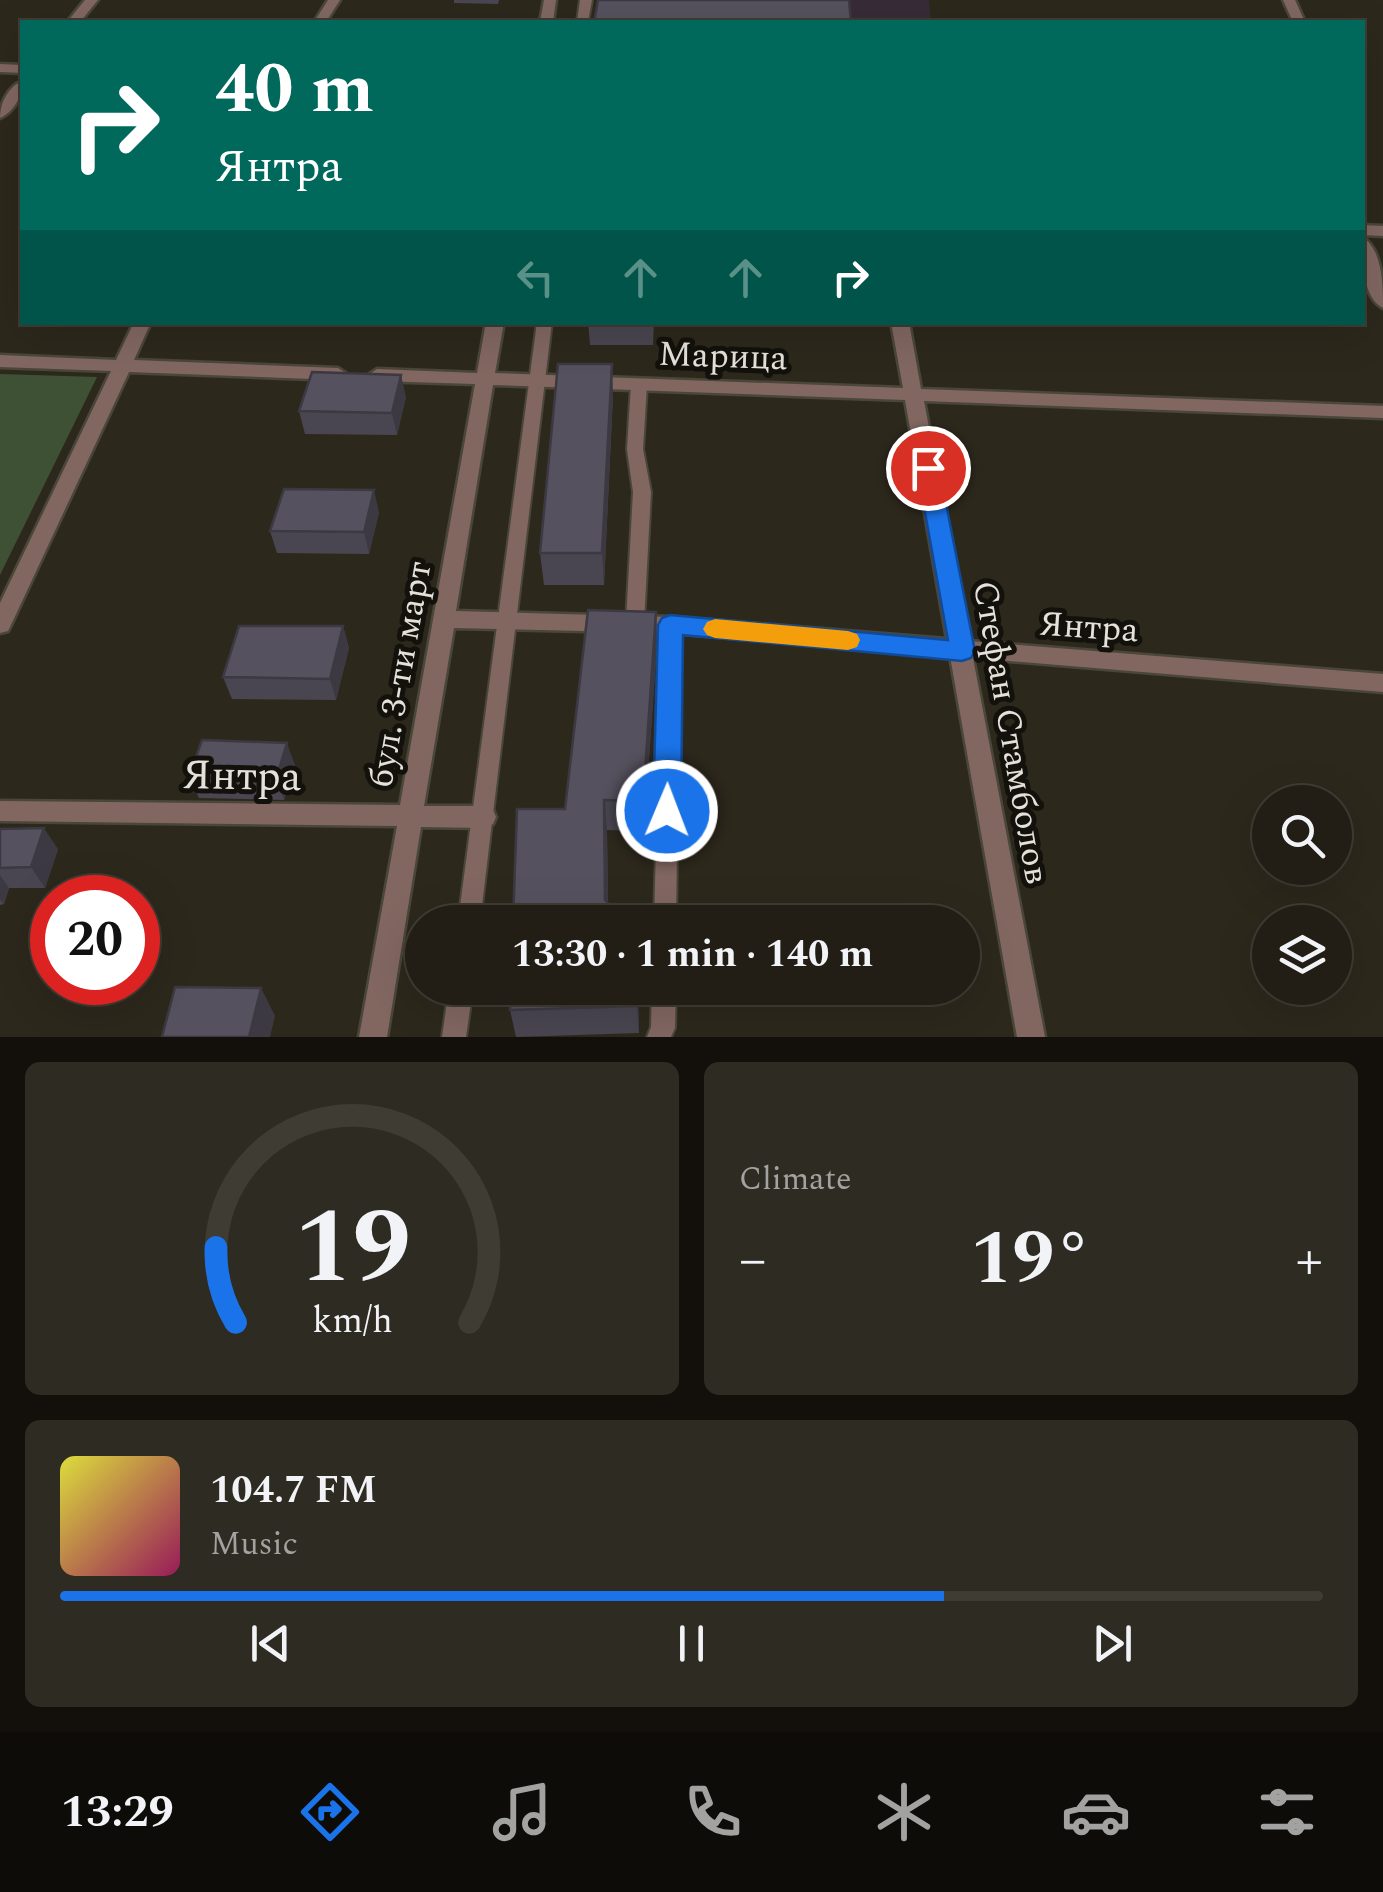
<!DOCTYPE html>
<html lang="en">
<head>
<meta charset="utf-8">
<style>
	:root { --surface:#221e15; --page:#2e2b22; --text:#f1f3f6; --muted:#a2a2a0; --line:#3f3c34; --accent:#1a73e8 }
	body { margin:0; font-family:Spectral,serif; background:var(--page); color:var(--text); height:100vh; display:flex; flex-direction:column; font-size:38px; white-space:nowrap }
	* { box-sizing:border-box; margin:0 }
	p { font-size:32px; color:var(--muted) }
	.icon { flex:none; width:55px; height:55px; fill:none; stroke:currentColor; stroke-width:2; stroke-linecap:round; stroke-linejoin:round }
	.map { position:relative; height:1037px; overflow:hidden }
	.drawer { display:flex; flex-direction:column; gap:25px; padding:25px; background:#13100c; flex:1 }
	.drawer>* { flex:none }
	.top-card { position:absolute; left:20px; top:20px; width:1345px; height:305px; border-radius:0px; box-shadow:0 10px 40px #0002,0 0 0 2px var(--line); background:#00695c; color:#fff; overflow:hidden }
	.tools { position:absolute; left:1252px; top:785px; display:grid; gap:20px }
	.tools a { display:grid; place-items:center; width:100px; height:100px; border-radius:50%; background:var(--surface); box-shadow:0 10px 40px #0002,0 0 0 2px var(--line); font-size:50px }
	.speed { position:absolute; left:30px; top:875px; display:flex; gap:20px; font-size:50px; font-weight:700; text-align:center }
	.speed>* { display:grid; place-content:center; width:130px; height:130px; border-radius:50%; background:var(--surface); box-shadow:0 10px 40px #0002,0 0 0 2px var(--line); line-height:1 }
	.speed .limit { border:15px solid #d22; background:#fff; color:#111 }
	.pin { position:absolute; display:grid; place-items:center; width:85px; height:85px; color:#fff; margin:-42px; border:5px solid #fff; border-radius:50%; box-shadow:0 2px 10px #0007 }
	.me { position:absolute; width:110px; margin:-55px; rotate:1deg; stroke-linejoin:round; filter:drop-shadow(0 0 8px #0008) }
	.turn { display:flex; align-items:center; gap:35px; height:210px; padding:0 30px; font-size:45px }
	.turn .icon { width:130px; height:130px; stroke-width:2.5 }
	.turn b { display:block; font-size:70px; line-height:85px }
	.lanes { display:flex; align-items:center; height:95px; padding:0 30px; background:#0003; justify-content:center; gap:50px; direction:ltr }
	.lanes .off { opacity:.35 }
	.big { font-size:75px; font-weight:700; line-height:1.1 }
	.drawer .card { flex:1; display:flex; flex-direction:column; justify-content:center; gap:15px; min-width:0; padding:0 35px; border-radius:15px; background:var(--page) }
	.drawer .dial { align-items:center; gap:0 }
	.dial svg { height:260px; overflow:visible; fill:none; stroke:var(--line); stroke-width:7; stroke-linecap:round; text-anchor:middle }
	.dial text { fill:var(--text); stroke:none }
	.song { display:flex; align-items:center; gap:30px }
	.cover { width:120px; height:120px; border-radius:15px; background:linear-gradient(135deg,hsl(60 70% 55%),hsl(330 70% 35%)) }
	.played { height:10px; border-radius:5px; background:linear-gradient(90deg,var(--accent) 70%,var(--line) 70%) }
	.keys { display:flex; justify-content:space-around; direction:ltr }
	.heat { display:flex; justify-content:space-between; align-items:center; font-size:55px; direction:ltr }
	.drawer .tiles { flex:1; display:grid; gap:25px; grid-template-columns:1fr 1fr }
	.card:last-child { grid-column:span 2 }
	.trip { position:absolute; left:405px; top:905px; width:575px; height:100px; border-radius:50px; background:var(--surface); box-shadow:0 10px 40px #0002,0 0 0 2px var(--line); font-weight:700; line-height:100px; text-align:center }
	.tab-bar { display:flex; height:160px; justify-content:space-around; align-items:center; background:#0e0c08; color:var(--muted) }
	.tab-bar .icon { width:70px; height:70px }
	.tab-bar .active { color:var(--accent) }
	.tab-bar b { font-size:45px; color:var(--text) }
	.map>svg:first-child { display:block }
	.industrial { fill:#372b38 }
	.green { fill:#3f5135 }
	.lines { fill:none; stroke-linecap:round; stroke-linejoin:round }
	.lane-casing { stroke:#4a463a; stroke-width:4 }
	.street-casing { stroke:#4a463a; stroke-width:5 }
	.lane { fill:#826761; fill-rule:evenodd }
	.street { fill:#826761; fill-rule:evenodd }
	.wall { fill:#494651 }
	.shaded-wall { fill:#3c3942 }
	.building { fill:#55515e; stroke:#3c3942; stroke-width:2.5 }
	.route { fill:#1a73e8; stroke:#114b97; stroke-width:2.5 }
	.slow { fill:#f59e0b }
	.labels { text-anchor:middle; stroke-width:10; stroke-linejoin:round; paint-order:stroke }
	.street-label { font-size:35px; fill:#e5e1da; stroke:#13110c }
	.near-street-label { font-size:42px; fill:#e5e1da; stroke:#13110c }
</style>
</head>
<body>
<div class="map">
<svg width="1383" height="1037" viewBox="0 0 1383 1037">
	<rect width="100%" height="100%" fill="#2d281c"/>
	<path class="industrial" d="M655 0H929L931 22H660Z"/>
	<path class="green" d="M0 374 97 377 0 575Z"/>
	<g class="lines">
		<g class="lane-casing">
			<g id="lane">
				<path d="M580 0H592L588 22H577Z"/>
				<path d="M537 322H552L480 922H458Z"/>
				<path d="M639 380 647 385 643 449 651 492 644 623 642 628H628L626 623 633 492 627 449 631 385Z"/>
				<path d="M671 618 678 620 680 625 676 922H654L662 625 664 620Z"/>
				<path d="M449 988H473L466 1037H442Z"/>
				<path d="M652 988H676L675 1028 671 1037H647L651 1027Z"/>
			</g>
		</g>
		<g class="street-casing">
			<g id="street">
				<path d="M85 0H98L80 22H67Z"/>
				<path d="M328 0H340L326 22H314Z"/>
				<path d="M544 0H556L553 22H540Z"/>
				<path d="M1283 0H1295L1305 22H1293Z"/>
				<path d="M0 64 22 65V73L0 72Z"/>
				<path d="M22 81C23 95 14 112 0 118 0 103 8 87 22 81Z"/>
				<path d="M1362 225 1383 226V236L1362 235Z"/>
				<path d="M1362 237C1383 249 1383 287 1383 308 1362 298 1362 258 1362 237Z"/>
				<path d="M134 322H151L134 360 338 368 347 374 338 380 129 372 11 625 8 631 0 633V603L111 371 0 367V355L116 360Z"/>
				<path d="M486 322H504L495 373 903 388 891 322H909L921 389 1383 406V418L924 401 969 641 1383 674V692L973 658 1045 1037H1017L950 656 671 633 454 628 424 806H484L493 810 496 817 493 824 484 828 421 827 387 1037H359L397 826 0 821V801L400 805 475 384 377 381 368 375 377 369 477 373ZM493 385 905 400 947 639 671 617 456 611Z"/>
			</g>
		</g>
		<use href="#lane" class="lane"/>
		<use href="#street" class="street"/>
	</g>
	<g class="wall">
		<path d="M454 0H499L498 4 454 3Z"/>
		<path d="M588 322H654L653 345H590Z"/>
		<path d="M613 396 604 585H544L540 553Z"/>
		<path d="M406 397 397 435 305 434 299 411Z"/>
		<path d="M379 512 369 554 277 553 270 531Z"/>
		<path d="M656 612 657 644 644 831 607 830 608 902 513 922Z"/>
		<path d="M343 626 349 648 336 700 232 699 223 677Z"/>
		<path d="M295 765 284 800 199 798 189 777Z"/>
		<path d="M0 829 58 849 45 888H9L4 904 0 905Z"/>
		<path d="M638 988 639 1033 516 1037 510 1010Z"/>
	</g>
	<g class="shaded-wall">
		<path d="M612 364 613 396 604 585 602 553Z"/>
		<path d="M401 375 406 397 397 435 392 413Z"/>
		<path d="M374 490 379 512 369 554 364 532Z"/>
		<path d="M656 612 657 644 644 831 643 801Z"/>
		<path d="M343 626 349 648 336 700 330 679Z"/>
		<path d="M287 743 295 765 284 800 276 779Z"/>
		<path d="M604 800 607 830 608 922 605 900Z"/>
		<path d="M44 828 58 849 45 888 31 867Z"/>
		<path d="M0 875 9 888 4 904 0 900Z"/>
		<path d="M261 988 275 1016 270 1037H249Z"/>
		<path d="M637 988H638L639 1033 637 1006Z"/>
	</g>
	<g class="building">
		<path d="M598 0H849L851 22H594Z"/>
		<path d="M558 364H612L602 553H540Z"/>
		<path d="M312 372 401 375 392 413 299 411Z"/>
		<path d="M284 489 374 490 364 532 270 531Z"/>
		<path d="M588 610 656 612 643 801 604 800 605 900 626 922H513L517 809H565Z"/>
		<path d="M239 626H343L330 679 223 677Z"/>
		<path d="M202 740 287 743 276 779 189 777Z"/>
		<path d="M44 828 31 867 0 868V829Z"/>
		<path d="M175 987 261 988 249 1037H162Z"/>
		<path d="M511 988H637V1006L510 1010Z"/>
	</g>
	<path class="route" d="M928 460 939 468 975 651 971 658 962 661 683 635 681 811 677 819 667 823 657 819 653 811 658 625 662 618 670 615 948 640 917 468Z"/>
	<path class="slow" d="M715 619 848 631 857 634 860 640 857 647 848 650 715 638 707 635 703 629 707 622Z"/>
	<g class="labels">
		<g class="street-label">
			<text transform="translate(723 355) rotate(2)" y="12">Марица</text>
			<text transform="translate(1089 626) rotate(4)" y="12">Янтра</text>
			<text transform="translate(399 674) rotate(-80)" y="12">бул. 3-ти март</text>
			<text transform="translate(1012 732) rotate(80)" y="12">Стефан Стамболов</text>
		</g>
		<g class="near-street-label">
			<text transform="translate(242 774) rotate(1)" y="15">Янтра</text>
		</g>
	</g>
</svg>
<div class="tools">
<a><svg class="icon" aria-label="search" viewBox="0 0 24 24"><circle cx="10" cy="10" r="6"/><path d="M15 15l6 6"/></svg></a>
<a><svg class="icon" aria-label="layers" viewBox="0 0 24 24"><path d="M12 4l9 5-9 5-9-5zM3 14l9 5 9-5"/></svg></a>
</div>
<div class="speed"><div class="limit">20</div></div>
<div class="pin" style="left:928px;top:468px;background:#d93025"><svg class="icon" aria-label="arrive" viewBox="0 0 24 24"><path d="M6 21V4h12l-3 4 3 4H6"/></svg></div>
<svg class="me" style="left:667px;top:811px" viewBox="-20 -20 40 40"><circle r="17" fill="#1a73e8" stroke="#fff" stroke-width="3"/><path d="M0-11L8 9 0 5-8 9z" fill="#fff"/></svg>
<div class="trip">13:30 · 1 min · 140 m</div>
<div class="top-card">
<div class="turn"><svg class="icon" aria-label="right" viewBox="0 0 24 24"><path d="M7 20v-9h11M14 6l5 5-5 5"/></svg><div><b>40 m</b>Янтра</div></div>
<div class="lanes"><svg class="icon off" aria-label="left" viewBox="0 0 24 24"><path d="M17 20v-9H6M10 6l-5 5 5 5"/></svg><svg class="icon off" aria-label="ahead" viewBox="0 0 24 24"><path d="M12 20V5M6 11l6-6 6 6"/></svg><svg class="icon off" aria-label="ahead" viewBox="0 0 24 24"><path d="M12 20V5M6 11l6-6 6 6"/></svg><svg class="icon" aria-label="right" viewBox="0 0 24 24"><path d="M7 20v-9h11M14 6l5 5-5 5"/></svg></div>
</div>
</div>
<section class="drawer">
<div class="tiles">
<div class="card dial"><svg viewBox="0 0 100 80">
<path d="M14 69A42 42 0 1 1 86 69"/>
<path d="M14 69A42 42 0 0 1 8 46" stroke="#1a73e8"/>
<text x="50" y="56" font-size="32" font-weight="700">19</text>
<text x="50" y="72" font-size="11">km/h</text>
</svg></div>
<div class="card"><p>Climate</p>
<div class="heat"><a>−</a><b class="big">19°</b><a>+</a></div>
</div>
<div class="card">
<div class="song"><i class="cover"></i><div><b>104.7 FM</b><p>Music</p></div></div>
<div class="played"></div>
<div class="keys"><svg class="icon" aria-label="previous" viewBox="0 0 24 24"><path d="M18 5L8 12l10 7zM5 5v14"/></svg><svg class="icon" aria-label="pause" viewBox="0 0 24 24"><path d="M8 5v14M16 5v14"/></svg><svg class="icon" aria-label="next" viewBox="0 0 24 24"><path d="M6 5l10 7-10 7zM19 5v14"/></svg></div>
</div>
</div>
</section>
<nav class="tab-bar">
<b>13:29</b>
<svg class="icon active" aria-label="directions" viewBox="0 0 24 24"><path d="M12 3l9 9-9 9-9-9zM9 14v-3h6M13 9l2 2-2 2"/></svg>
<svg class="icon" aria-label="music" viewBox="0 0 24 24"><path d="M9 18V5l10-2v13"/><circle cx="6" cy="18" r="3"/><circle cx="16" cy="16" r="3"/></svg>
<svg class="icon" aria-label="phone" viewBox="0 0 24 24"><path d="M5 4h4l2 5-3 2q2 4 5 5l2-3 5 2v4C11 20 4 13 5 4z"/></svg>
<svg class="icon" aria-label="climate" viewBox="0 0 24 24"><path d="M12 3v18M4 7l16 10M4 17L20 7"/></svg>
<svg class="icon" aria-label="car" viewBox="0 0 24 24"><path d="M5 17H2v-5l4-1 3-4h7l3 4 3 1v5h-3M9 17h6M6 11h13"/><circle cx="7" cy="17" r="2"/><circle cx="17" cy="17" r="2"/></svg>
<svg class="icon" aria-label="filters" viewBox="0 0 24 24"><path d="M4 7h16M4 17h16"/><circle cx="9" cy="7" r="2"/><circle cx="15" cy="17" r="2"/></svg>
</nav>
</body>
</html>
